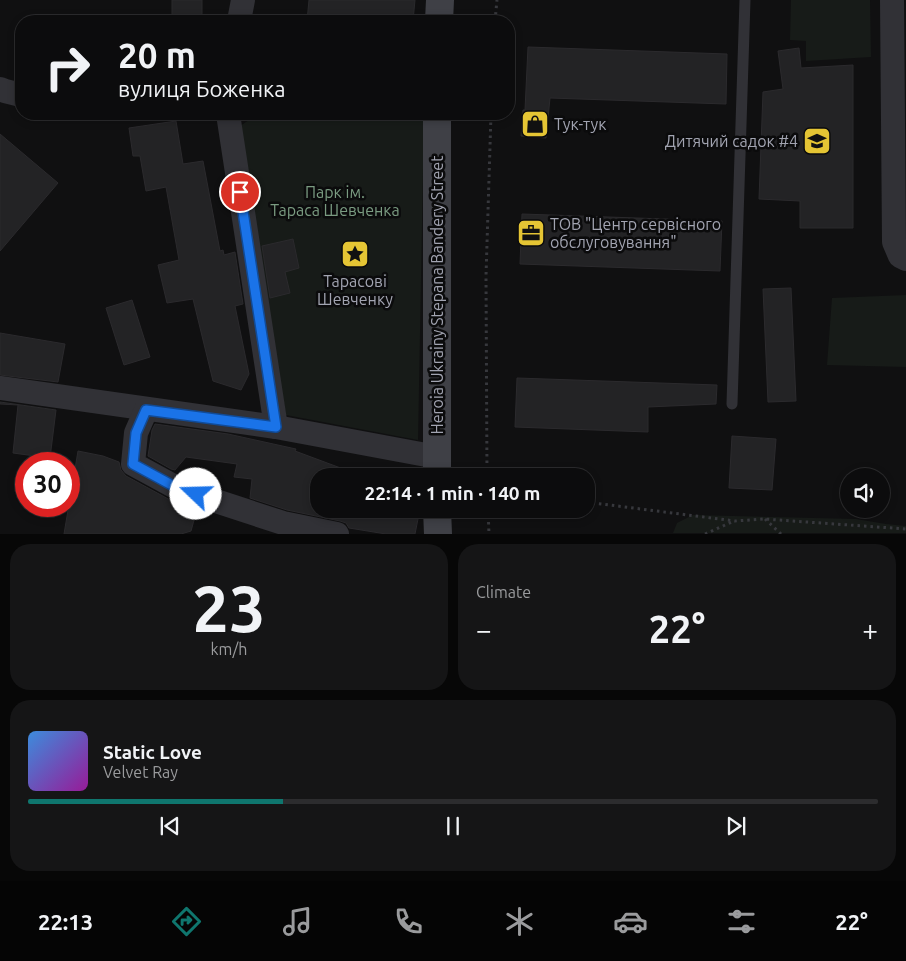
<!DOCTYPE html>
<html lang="en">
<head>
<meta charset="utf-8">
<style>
	:root { --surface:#0c0c0d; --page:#151516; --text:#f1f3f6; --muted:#9a9b9d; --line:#2c2c2e; --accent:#0f766e }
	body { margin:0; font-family:Ubuntu,sans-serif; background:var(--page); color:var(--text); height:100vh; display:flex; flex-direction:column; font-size:19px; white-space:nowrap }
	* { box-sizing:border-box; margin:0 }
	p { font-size:16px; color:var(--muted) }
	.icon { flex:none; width:28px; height:28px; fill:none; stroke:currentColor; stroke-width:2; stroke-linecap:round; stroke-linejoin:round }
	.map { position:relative; height:534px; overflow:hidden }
	.side { display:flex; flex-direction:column; gap:10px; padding:10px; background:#070707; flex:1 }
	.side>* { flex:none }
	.top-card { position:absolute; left:15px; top:15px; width:500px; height:105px; border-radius:20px; box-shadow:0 2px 8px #0003,0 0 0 1px var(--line); background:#0c0c0d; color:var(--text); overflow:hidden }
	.tools { position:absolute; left:840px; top:468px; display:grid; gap:10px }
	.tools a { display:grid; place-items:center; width:50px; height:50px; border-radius:50%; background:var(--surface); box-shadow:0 2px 8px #0003,0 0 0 1px var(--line); font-size:25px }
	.speed { position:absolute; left:15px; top:452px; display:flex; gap:10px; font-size:25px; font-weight:700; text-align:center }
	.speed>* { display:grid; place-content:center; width:65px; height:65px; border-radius:50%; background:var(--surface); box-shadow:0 2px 8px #0003,0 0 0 1px var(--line); line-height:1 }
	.speed .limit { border:8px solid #d22; background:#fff; color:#111 }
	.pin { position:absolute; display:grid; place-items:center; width:42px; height:42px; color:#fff; margin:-21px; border:2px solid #fff; border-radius:50%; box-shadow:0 1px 5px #0007 }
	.me { position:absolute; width:55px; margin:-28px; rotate:291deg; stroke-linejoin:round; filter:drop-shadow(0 0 4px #0008) }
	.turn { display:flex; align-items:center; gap:18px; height:105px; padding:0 20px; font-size:22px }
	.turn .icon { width:65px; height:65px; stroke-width:2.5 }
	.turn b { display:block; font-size:35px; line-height:42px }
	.big { font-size:38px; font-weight:600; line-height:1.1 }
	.side .widget { flex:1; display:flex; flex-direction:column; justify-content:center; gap:8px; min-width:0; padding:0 18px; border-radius:20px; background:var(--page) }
	.side .dial { align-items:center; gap:0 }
	.dial b { font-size:65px; line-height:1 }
	.song { display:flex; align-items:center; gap:15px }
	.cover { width:60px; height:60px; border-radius:8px; background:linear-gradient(135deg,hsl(210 70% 55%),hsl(300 70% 35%)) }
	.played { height:5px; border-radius:2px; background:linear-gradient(90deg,var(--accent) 30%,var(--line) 30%) }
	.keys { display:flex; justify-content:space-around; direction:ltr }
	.heat { display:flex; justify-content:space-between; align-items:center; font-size:28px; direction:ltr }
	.side .tiles { flex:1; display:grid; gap:10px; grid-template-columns:1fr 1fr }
	.widget:last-child { grid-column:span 2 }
	.trip { position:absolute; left:310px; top:468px; width:285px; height:50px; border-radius:20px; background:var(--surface); box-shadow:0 2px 8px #0003,0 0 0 1px var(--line); font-weight:600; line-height:50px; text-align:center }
	.dock { display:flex; height:80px; justify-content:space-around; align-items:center; background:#050505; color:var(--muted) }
	.dock .icon { width:35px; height:35px }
	.dock .active { color:var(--accent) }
	.dock b { font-size:22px; color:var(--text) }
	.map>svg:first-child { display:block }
	.green { fill:#171b18 }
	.building { fill:#232325; stroke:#2b2a2d }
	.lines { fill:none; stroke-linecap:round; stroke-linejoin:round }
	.path { stroke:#37383d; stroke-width:3; stroke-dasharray:2.5 4; stroke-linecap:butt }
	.lane { stroke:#313136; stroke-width:11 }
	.street { stroke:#313136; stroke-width:24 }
	.secondary { stroke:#3f4046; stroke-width:28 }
	.route-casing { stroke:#114b97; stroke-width:12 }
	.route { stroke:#1a73e8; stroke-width:9 }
	.labels { text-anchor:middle; stroke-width:5; stroke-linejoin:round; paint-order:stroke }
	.poi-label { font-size:16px; fill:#a2a4b1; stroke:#0b0b0c; text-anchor:start }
	.park-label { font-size:16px; fill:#7a9b81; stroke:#0b0b0c }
	.street-label { font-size:16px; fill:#a2a4b1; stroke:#0b0b0c }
</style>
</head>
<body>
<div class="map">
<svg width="906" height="534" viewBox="0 0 906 534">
	<rect width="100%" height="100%" fill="#101011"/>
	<g class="green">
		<path d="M791 0H870L871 57 806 61V41L790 40Z"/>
		<path d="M349 114H424L418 440 286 415 237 128 252 118Z"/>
		<path d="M906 295V367L827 365 832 298Z"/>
		<path d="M693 515 856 519 886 524 906 526V533H673L677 523Z"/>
	</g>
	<g class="building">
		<rect x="172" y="0" width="30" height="21"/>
		<path d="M309 0H415L413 21H307Z"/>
		<path d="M528 47 727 54 726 104 550 98 546 138 521 136 523 110H525Z"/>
		<path d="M799 48 801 68 853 65V228H800V201L759 199 763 92 783 89 778 51Z"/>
		<path d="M176 121 183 164 203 161 220 251 223 250 224 255 235 252 243 304 235 306 249 374 241 390 213 381 193 299 167 303 158 265 179 260 166 187 146 191 140 156H133L129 128Z"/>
		<path d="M0 134 58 183 0 251Z"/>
		<path d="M522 214 722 221 720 271 520 264Z"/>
		<path d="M293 239 299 268 285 272 290 293 270 298 262 246Z"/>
		<path d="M791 288 796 401 768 402 763 289Z"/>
		<path d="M132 300 150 357 124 365 106 308Z"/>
		<path d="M0 333 65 344 58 382 0 375Z"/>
		<path d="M517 378 717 385 716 404 648 407V432L515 427Z"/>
		<path d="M0 402 56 410 50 458 13 453 18 405 0 404Z"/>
		<path d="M155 424 228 434 296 449 295 451 346 470 345 476H319V509H420L415 534H386L349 528 346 523 340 521 287 510 250 498 252 479 234 477 237 464 186 457 175 470 171 469 148 456 152 430Z"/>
		<path d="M732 436 776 439 772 490 729 488Z"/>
		<path d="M78 451 103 456 119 462 121 470 126 476 172 501 182 504 196 513 191 531 181 534H64Z"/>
	</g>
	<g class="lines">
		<g class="path">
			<path d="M495 21 497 0"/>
			<path d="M487 476 486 276 491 114"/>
			<path d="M586 502 735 521 764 519 906 529"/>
			<path d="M488 509 489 534"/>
			<path d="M765 519 781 534"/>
			<path d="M705 534 734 521"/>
		</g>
		<path class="lane" d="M732 404 745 0"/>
		<g class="street">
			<path d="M892 0 894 242 900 256 906 259"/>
			<path d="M239 21 243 0"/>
			<path d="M0 89 5 91 21 95"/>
			<path d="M228 114 276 427"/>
			<path d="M0 388 276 427 437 457"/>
			<path d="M146 410 136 433 133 464 179 489 283 523 337 534"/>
		</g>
		<g class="secondary">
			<path d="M439 21 440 0"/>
			<path d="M437 476V114"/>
			<path d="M437 509 438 534"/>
		</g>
	</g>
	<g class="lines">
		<g class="route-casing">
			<path id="route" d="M196 494 179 489 133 464 136 433 146 410 276 427 240 192"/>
		</g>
		<use href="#route" class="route"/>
	</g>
	<defs>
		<g id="shop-square" transform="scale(1.4375)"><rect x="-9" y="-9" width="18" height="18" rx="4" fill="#e5c534" stroke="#0b0b0c"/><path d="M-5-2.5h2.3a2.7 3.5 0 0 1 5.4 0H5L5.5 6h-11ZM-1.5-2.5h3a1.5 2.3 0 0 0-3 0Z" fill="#111"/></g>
		<g id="school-square" transform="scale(1.4375)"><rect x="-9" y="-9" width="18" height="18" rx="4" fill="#e5c534" stroke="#0b0b0c"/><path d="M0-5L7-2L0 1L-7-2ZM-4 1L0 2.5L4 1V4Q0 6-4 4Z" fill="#111"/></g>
		<g id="office-square" transform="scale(1.4375)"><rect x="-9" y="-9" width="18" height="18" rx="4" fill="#e5c534" stroke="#0b0b0c"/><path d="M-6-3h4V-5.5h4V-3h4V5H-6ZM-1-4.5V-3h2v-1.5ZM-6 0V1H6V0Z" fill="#111"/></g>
		<g id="sight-square" transform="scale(1.4375)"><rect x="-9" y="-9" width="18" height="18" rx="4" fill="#e5c534" stroke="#0b0b0c"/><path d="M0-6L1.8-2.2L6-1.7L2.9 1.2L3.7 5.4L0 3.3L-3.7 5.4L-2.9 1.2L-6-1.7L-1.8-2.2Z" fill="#111"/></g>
	</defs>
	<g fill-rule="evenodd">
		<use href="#shop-square" x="535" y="124"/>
		<use href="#school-square" x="817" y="141"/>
		<use href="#office-square" x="531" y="233"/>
		<use href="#sight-square" x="355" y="254"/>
	</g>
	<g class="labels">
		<g class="poi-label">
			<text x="554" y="130">Тук-тук</text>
			<text x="798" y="147" text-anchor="end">Дитячий садок #4</text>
			<text x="550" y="230">ТОВ "Центр сервісного<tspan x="550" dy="18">обслуговування"</tspan></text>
			<text x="355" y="287" text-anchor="middle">Тарасові<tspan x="355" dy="18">Шевченку</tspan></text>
		</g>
		<g class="park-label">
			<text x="335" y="198">Парк ім.<tspan x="335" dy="18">Тараса Шевченка</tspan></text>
		</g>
		<g class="street-label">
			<text transform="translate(437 295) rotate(-90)" y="6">Heroia Ukrainy Stepana Bandery Street</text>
		</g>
	</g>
</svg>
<div class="tools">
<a><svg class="icon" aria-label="sound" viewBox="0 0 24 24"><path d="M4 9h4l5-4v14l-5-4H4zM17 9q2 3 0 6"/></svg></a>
</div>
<div class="speed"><div class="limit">30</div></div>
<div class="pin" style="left:240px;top:192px;background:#d93025"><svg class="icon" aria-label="arrive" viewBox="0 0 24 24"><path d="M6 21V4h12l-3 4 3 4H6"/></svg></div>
<svg class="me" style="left:196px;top:494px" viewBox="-20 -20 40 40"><circle r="19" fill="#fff"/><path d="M0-13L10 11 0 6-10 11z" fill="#1a73e8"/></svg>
<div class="trip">22:14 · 1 min · 140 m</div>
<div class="top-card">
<div class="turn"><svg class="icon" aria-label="right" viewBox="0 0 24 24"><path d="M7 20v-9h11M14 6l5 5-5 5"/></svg><div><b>20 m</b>вулиця Боженка</div></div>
</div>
</div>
<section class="side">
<div class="tiles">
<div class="widget dial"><b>23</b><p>km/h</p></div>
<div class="widget"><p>Climate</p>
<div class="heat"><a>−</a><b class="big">22°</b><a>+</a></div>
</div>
<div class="widget">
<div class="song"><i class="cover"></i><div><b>Static Love</b><p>Velvet Ray</p></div></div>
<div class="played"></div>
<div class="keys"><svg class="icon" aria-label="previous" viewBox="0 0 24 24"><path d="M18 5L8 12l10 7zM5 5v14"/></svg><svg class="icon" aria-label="pause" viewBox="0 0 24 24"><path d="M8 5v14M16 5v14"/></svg><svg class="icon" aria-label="next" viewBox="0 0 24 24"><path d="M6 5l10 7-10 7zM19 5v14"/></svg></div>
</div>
</div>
</section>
<nav class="dock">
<b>22:13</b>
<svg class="icon active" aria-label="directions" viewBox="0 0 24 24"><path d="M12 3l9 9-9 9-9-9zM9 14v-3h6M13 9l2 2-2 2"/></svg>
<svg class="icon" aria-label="music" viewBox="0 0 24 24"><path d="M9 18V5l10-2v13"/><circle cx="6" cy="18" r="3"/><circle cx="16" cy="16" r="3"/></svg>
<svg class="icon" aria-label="phone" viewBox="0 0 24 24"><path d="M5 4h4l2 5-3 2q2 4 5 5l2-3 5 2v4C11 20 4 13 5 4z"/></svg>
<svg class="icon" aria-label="climate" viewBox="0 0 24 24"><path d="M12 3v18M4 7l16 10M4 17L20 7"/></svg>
<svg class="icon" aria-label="car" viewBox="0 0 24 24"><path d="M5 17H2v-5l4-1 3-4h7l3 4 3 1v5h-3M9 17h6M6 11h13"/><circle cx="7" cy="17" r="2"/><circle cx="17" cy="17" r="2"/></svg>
<svg class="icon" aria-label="filters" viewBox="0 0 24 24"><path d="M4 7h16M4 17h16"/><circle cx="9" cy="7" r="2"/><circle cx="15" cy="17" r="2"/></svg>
<b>22°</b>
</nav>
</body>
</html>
